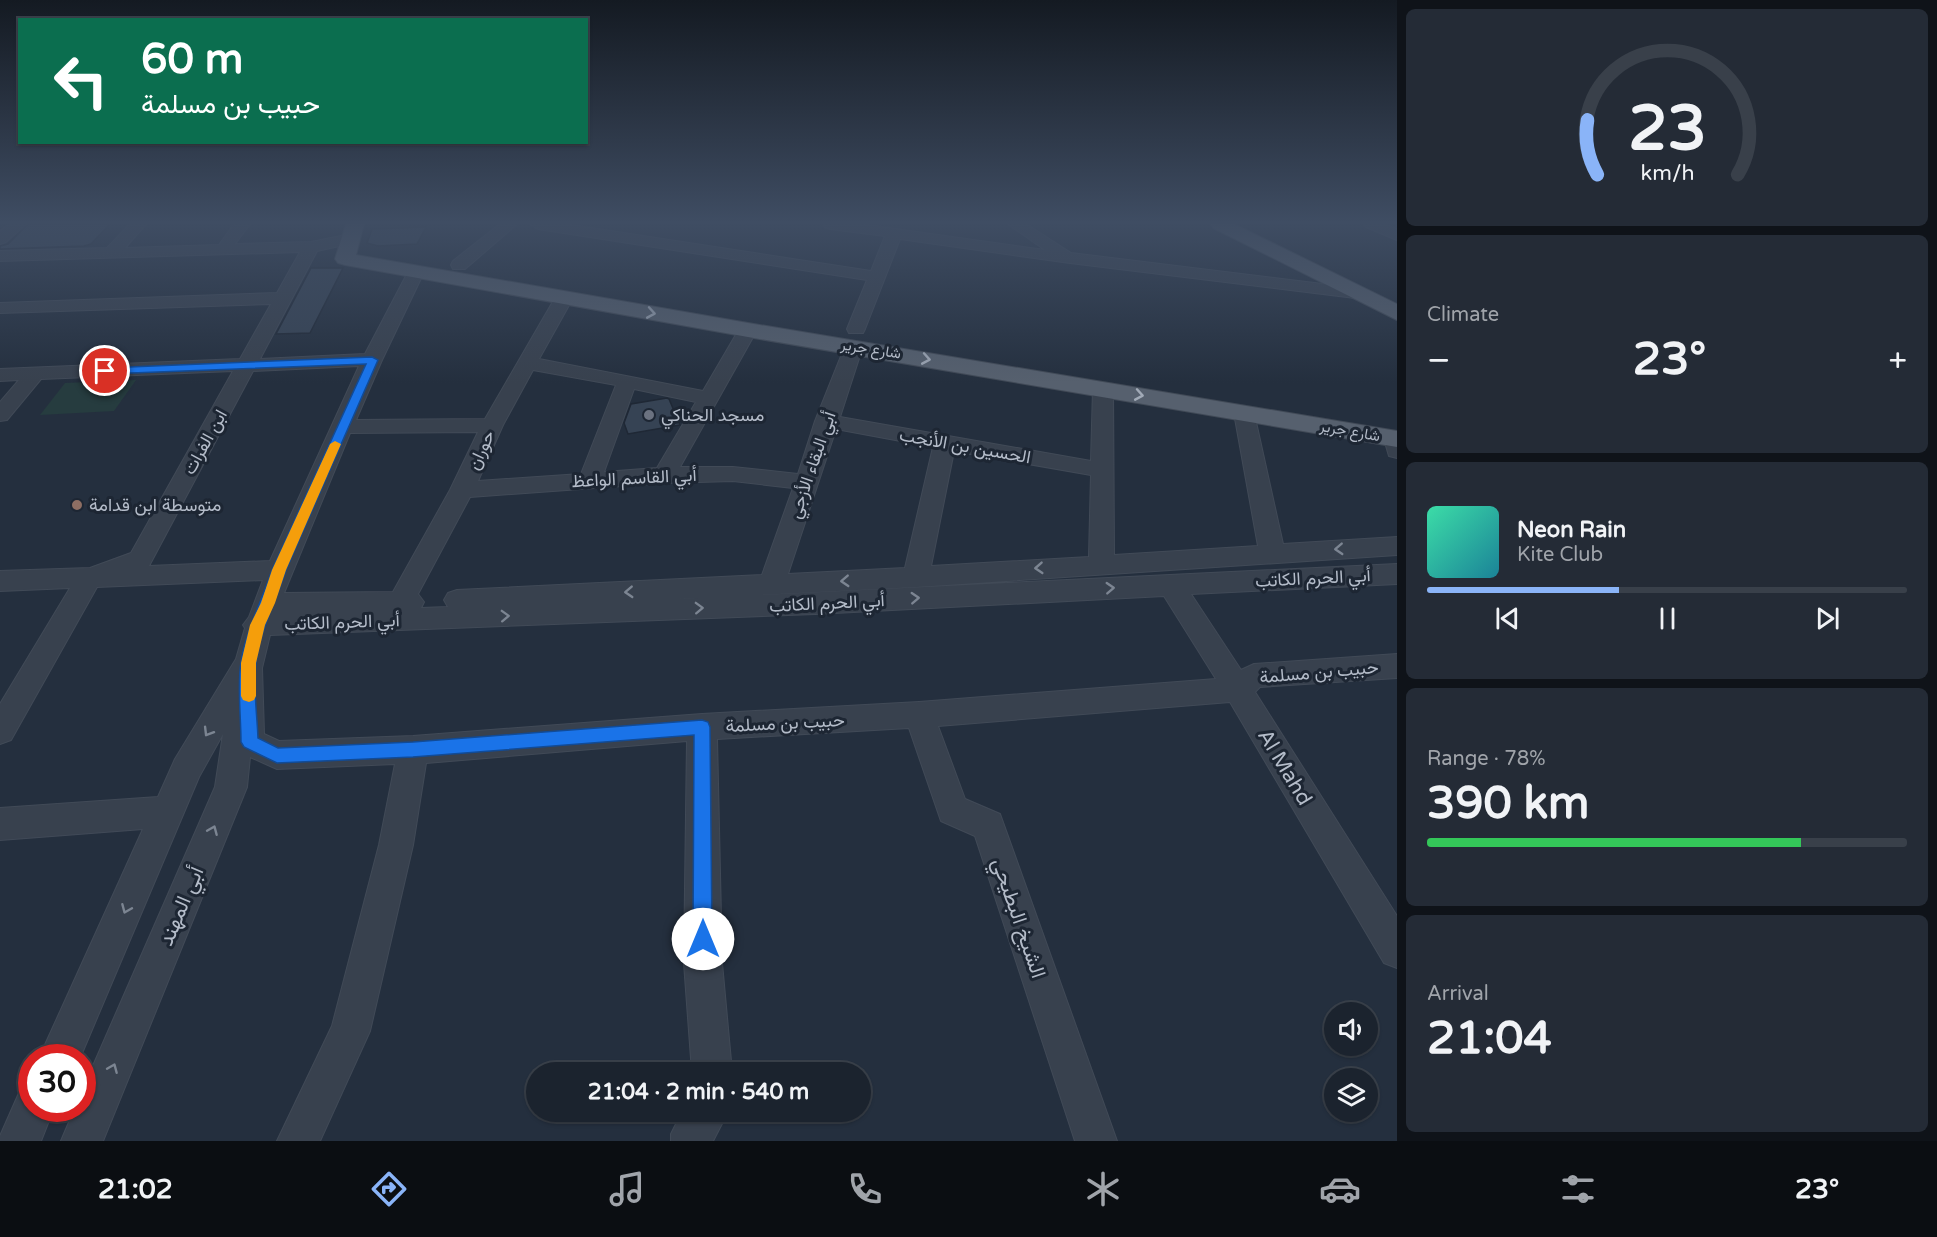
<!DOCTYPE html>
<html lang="en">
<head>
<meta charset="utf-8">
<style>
	:root { --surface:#1b232e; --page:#242b36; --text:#f1f3f6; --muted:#a0a4aa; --line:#39404a; --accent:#8ab4f8 }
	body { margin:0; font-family:"Varela Round",Vazirmatn,sans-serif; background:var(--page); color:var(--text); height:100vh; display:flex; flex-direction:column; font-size:22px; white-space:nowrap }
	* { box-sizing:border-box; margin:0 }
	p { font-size:20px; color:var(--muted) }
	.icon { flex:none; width:33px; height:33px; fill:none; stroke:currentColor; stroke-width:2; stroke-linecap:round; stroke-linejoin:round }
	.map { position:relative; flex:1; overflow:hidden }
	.panel { display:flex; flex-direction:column; gap:9px; padding:9px; background:#0f1319; width:540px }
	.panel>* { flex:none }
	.banner { position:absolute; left:18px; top:18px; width:570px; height:126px; border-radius:0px; box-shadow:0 2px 4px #0004,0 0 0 2px var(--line); background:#0b6e4f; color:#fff; overflow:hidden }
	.controls { position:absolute; left:1324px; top:1002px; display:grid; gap:12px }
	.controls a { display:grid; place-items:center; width:54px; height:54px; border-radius:50%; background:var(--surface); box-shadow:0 2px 4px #0004,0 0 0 2px var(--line); font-size:30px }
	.speed { position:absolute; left:18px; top:1044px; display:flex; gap:12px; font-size:30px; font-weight:700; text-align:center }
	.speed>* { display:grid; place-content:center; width:78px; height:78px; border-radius:50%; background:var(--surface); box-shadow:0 2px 4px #0004,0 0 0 2px var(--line); line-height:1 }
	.speed .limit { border:9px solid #d22; background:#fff; color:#111 }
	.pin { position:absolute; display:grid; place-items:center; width:51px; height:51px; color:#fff; margin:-26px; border:3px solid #fff; border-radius:50%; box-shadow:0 2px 6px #0007 }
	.me { position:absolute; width:66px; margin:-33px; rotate:0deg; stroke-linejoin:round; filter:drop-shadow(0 0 4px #0008) }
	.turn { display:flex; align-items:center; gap:21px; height:126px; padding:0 24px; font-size:27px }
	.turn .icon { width:78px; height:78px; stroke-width:2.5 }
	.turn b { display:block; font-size:42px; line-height:51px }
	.big { font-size:45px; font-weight:700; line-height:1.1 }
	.panel .tile { flex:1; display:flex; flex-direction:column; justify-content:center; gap:9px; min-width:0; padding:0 21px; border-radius:9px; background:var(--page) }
	.panel .dial { align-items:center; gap:0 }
	.dial svg { height:156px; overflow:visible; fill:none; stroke:var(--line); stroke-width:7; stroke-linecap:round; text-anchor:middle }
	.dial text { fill:var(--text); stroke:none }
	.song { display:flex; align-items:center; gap:18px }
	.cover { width:72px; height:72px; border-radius:9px; background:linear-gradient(135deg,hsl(160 70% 55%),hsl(190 70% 35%)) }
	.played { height:6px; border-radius:3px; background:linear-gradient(90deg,var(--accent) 40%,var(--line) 40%) }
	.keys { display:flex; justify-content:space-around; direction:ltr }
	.heat { display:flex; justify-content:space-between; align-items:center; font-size:33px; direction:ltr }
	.charge { height:9px; border-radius:4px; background:linear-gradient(90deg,#34c759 78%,var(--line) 0) }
	.trip { position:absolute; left:526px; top:1062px; width:345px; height:60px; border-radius:30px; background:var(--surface); box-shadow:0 2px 4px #0004,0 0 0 2px var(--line); font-weight:700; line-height:60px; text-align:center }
	.menu { display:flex; height:96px; justify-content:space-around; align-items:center; background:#0b0e12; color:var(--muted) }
	.menu .icon { width:42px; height:42px }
	.menu .selected { color:var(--accent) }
	.menu b { font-size:27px; color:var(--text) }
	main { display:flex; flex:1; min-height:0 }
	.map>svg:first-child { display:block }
	.green { fill:#263c3f }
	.building { fill:#364354; stroke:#1f2835; stroke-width:1.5 }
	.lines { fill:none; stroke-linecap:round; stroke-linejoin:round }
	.minor-casing { stroke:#414a57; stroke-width:2 }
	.major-casing { stroke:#414a57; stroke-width:2 }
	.minor { fill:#38414e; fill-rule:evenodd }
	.major { fill:#56606e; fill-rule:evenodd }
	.oneway { stroke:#a1aab7 }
	.oneway2 { stroke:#7c8592 }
	.route { fill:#1a73e8; stroke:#114b97; stroke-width:1.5 }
	.slow { fill:#f59e0b }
	.worship-dot { fill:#6b7280; stroke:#1d2633; stroke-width:2 }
	.education-dot { fill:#8d6e63; stroke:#1d2633; stroke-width:2 }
	.labels { text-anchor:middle; stroke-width:6; stroke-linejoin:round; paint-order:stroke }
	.far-street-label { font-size:15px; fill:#b4bcc9; stroke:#1d2633 }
	.poi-label { font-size:18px; fill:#b4bcc9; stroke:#1d2633; text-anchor:start }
	.street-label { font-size:18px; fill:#b4bcc9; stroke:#1d2633 }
	.near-street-label { font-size:21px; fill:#b4bcc9; stroke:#1d2633 }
</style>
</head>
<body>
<main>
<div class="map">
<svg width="1397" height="1141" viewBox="0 0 1397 1141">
	<rect width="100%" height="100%" fill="#242f3e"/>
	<path class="green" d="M136 380 114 411 40 415 65 383Z"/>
	<g class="building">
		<path d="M28 224H110L91 244 84 246 0 249V246L8 244Z"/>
		<path d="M426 227 417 244 378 246 367 243 372 229Z"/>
		<path d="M311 268H343L310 333 276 334Z"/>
		<path d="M667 398 669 399 680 425 628 434 624 423 631 404Z"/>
	</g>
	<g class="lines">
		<g class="minor-casing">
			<g id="minor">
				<path d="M9 224H26L6 242 0 244V231Z"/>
				<path d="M130 224H146L125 248 219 245 234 224H250L235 244 311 242 351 234 357 236 359 239 357 242 317 251 260 359 365 354 408 272 416 267 422 268 424 272 382 360 356 420 485 419 555 298 558 294H570L573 298 539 359 703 391 741 326H755L757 330 680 467H733L798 474 815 421 845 346 847 342H861L863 346 840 417 1091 461 1093 389 1096 385H1110L1113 389 1114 555 1258 546 1234 413 1237 409 1244 407 1251 409 1254 413 1283 544 1397 537V555L916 587 678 599 1397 564V584L1191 594 1241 670 1254 664 1397 654V678L1260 687 1255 692 1397 916V968L1384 963 1230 702 938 726 965 799 1000 814 1117 1141H1075L975 836 941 821 909 728 717 739 722 963 732 1072H692L684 963 687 741 426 763 413 845 370 1031 320 1141H277L332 1026 379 845 395 764 277 769 250 757 247 787 103 1141H61L75 1108H82V1091L215 787 223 734 199 777 80 1058H39L143 829 0 840V808L158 797 175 759 236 659 245 628 243 625 249 617 263 580 97 587 11 740 0 744V704L70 588 0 591V571L90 568 131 553 233 371 41 379 7 420 0 421V402L19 380 0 381V369L240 359 271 304 0 313V303L277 293 300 252 0 261V251L107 248ZM359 366 270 561 149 566 253 371ZM533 370 616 385 581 474 478 481 503 425ZM634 389 696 402 657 468 604 472ZM836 429 933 447 905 568 788 574ZM478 432 450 490 393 592 284 593 350 433ZM954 451 1091 475 1089 557 931 566ZM733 481 793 488 762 575 457 590 448 593 444 600 448 607 421 608 424 602 418 594 470 497 664 483ZM1164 596 1216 679 919 702 702 714 413 736 279 741 264 734 262 668 270 635 815 614Z"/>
				<path d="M500 224H517L465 269H453L451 265 453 261Z"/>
				<path d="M530 224H565L871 271 885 236 830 229 825 227 823 224H860L1045 250 1008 224H1026L1071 253 1355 288 1361 289 1364 293 1361 297 1355 298 1070 263 900 239 865 329 863 333H849L847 329 867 280 538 229Z"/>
				<path d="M1363 224H1383L1397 229V240L1366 227Z"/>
				<path d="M1395 432 1397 433V458L1389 456 1384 439 1387 434Z"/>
				<path d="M32 1088V1108H54L41 1141H0V1136L19 1093Z"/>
				<path d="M682 1112H728L713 1141H671V1134Z"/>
			</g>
		</g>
		<g class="major-casing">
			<g id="major">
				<path d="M346 224H364L356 255 748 323 1397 431V447L748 337 345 265 338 263 335 259Z"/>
				<path d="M1211 224H1234L1397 304V320L1213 228Z"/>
			</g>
		</g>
		<use href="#minor" class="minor"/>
		<use href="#major" class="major"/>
	</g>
	<defs><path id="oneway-chevron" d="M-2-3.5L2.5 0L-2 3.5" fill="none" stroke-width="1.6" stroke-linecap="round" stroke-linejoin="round" transform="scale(1.5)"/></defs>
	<g class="oneway">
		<use href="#oneway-chevron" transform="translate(651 313) rotate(10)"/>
		<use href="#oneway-chevron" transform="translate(926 359) rotate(10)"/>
		<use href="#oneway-chevron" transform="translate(1139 395) rotate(10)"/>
	</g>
	<g class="oneway2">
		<use href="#oneway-chevron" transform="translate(1339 549) rotate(177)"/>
		<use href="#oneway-chevron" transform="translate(1039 568) rotate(176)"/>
		<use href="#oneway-chevron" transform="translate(845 581) rotate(177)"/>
		<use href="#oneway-chevron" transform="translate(1110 588) rotate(-3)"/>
		<use href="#oneway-chevron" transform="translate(629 592) rotate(177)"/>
		<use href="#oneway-chevron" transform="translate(915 598) rotate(-3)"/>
		<use href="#oneway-chevron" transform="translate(699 608) rotate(-2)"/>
		<use href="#oneway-chevron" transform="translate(505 616) rotate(-2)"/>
		<use href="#oneway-chevron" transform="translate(208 732) rotate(121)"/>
		<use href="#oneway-chevron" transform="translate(213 830) rotate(-67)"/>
		<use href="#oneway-chevron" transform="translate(126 909) rotate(113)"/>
		<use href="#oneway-chevron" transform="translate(113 1068) rotate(-67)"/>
	</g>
	<linearGradient id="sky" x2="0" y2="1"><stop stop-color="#141a22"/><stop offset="0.58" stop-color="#3f4d63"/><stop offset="1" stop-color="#3f4d63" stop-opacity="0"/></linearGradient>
	<rect width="1397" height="383" fill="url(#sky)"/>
	<path class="route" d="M372 357 378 360 286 570C276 601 260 630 256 663 253 687 257 713 258 738L278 748 413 742 702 720 708 722 710 727 712 939 709 946 703 949 696 946 693 939 694 735 413 757 277 763 244 747 241 742C241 716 237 687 241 662 246 630 262 601 272 570L366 364 105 374 100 371 105 368Z"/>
	<path class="slow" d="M335 441 341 444 286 570 275 603 265 625 256 663V696L254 700 249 702 243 700 241 696V663L250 625 261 603 272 570 330 444Z"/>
	<circle class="worship-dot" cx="649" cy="415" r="6"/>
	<circle class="education-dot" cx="77" cy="505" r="6"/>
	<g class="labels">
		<g class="far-street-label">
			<text transform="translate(871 349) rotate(9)" y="5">شارع جرير</text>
			<text transform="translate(1350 431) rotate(10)" y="5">شارع جرير</text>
		</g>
		<g class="poi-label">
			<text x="661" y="421">مسجد الحناكي</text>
			<text x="89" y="511">متوسطة ابن قدامة</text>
		</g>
		<g class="street-label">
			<text transform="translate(205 442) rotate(-61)" y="6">ابن الفرات</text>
			<text transform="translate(965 446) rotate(10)" y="6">الحسين بن الأنجب</text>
			<text transform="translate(481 450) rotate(-65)" y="6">حوران</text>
			<text transform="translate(812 465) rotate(-71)" y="6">أبي البقاء الأزجي</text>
			<text transform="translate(634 478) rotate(-3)" y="6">أبي القاسم الواعظ</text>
			<text transform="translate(1313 578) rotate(-3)" y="6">أبي الحرم الكاتب</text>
			<text transform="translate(827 603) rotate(-3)" y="6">أبي الحرم الكاتب</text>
			<text transform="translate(342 622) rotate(-2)" y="6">أبي الحرم الكاتب</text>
			<text transform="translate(1319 672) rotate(-5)" y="6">حبيب بن مسلمة</text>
			<text transform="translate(785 723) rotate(-3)" y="6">حبيب بن مسلمة</text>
		</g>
		<g class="near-street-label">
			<text transform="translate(1285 767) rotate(59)" y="7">Al Mahd</text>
			<text transform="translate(181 906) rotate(-67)" y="7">أبي المهند</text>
			<text transform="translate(1019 918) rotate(71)" y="7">الشيخ البطيحي</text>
		</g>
	</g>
</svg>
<div class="controls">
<a><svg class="icon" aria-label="sound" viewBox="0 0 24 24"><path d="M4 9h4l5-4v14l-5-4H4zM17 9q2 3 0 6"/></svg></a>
<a><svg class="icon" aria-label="layers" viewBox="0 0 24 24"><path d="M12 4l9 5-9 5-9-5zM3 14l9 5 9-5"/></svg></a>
</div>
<div class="speed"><div class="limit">30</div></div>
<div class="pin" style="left:105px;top:371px;background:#d93025"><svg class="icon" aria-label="arrive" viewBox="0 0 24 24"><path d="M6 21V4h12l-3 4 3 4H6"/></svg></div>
<svg class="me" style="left:703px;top:939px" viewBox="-20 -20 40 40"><circle r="19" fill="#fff"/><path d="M0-13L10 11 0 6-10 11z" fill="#1a73e8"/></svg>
<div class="trip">21:04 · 2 min · 540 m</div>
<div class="banner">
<div class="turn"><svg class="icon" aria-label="left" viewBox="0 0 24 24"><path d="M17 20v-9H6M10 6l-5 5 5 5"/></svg><div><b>60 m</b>حبيب بن مسلمة</div></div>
</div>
</div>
<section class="panel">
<div class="tile dial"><svg viewBox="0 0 100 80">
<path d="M14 69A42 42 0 1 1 86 69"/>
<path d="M14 69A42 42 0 0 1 9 41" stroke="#8ab4f8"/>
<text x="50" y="56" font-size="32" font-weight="700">23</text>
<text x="50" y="72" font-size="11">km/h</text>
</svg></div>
<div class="tile"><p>Climate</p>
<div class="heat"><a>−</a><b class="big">23°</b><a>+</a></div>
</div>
<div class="tile">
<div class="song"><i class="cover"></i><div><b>Neon Rain</b><p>Kite Club</p></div></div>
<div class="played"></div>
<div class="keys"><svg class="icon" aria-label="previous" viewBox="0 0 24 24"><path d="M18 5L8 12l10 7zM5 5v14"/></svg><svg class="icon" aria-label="pause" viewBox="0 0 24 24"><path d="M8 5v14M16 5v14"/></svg><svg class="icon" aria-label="next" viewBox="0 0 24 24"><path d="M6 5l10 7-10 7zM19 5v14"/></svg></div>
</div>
<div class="tile"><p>Range · 78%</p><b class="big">390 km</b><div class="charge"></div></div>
<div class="tile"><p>Arrival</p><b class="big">21:04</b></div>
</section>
</main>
<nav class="menu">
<b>21:02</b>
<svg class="icon selected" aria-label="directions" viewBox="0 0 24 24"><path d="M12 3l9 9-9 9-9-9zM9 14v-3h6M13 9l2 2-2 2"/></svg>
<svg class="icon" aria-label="music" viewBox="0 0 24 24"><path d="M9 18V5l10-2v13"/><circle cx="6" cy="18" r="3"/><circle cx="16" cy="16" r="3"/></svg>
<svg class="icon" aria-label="phone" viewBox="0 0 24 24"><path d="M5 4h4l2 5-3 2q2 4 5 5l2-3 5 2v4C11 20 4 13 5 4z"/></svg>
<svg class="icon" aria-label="climate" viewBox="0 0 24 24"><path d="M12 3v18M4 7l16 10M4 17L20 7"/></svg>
<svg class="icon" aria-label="car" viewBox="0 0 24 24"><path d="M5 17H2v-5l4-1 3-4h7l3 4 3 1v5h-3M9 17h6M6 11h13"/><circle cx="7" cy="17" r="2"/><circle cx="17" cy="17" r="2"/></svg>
<svg class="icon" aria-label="filters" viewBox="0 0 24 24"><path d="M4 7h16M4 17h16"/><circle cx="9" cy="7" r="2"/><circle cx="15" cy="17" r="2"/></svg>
<b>23°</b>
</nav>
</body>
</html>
